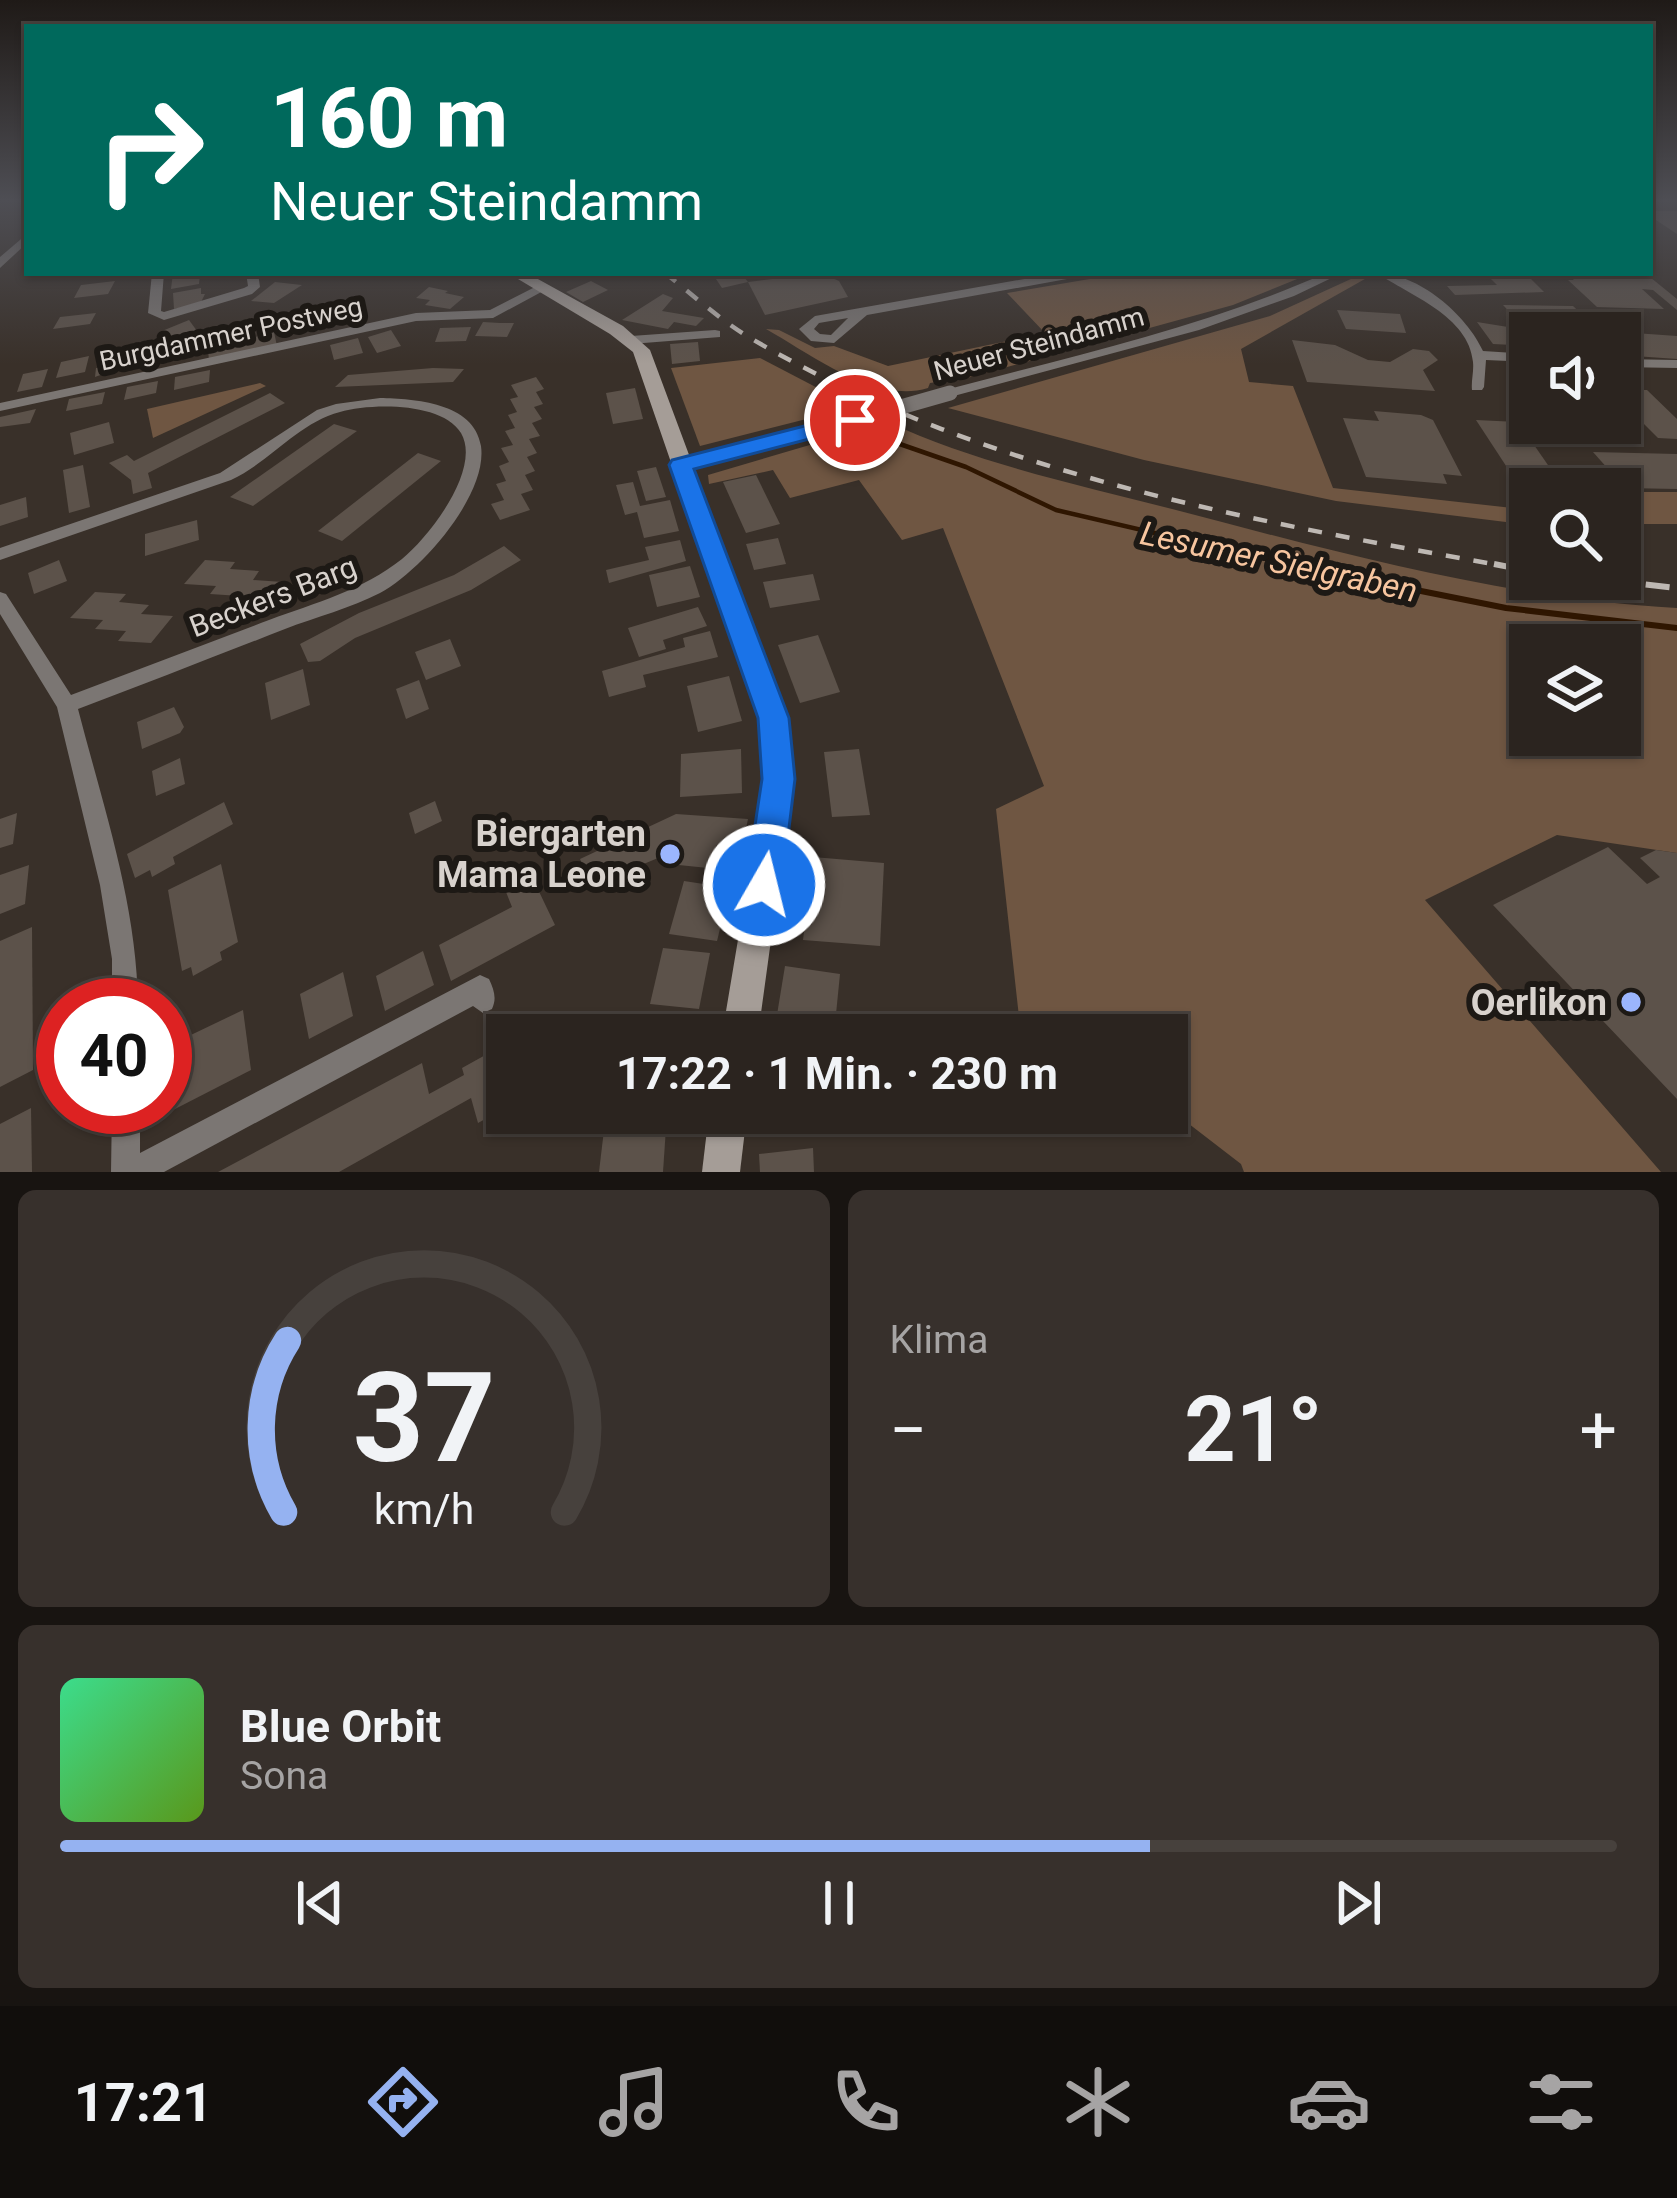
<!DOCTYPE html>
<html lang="de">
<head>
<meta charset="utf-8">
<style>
	:root { --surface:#2b241f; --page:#37302c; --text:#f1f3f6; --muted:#a6a4a4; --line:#47413d; --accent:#95b2f1 }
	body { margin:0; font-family:Roboto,sans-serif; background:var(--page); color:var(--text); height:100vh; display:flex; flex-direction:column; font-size:45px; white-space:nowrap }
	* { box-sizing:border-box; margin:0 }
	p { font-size:39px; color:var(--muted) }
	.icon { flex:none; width:66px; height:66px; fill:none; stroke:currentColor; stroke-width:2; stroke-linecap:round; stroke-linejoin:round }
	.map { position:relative; height:1172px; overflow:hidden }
	.panel { display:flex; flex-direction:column; gap:18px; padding:18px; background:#181411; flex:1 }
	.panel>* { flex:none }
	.banner { position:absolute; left:24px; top:24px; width:1629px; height:252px; border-radius:0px; box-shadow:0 3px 9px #0004,0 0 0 3px var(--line); background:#00695c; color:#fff; overflow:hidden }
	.buttons { position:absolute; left:1509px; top:312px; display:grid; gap:24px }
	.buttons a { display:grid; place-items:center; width:132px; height:132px; border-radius:0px; background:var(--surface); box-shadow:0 3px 9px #0004,0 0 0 3px var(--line); font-size:60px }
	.speed { position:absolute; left:36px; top:978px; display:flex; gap:24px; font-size:60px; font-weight:700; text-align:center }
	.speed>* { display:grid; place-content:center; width:156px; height:156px; border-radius:50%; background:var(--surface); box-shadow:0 3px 9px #0004,0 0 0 3px var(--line); line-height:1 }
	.speed .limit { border:18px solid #d22; background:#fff; color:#111 }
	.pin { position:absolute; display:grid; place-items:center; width:102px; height:102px; color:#fff; margin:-51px; border:6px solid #fff; border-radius:50%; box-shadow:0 3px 12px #0007 }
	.me { position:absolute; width:132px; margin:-66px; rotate:8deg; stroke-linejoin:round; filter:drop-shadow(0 0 9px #0008) }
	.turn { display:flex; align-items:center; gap:42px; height:252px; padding:0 48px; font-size:54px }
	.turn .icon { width:156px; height:156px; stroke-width:2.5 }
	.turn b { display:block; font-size:84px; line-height:102px }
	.big { font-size:90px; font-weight:700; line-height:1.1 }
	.panel .card { flex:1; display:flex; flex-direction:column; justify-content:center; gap:18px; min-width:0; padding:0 42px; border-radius:18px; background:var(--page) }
	.panel .dial { align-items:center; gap:0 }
	.dial svg { height:312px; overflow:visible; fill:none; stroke:var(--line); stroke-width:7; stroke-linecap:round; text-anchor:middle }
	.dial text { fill:var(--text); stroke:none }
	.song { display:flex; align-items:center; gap:36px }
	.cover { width:144px; height:144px; border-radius:18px; background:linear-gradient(135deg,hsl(150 70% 55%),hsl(90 70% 35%)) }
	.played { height:12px; border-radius:6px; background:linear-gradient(90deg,var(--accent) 70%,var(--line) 70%) }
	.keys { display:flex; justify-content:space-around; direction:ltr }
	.heat { display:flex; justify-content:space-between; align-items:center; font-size:66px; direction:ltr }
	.panel .tiles { flex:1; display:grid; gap:18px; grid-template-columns:1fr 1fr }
	.card:last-child { grid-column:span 2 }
	.trip { position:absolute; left:486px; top:1014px; width:702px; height:120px; border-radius:0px; background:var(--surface); box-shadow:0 3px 9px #0004,0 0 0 3px var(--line); font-weight:700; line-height:120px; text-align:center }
	.tab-bar { display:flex; height:192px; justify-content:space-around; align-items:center; background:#110e0c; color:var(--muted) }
	.tab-bar .icon { width:84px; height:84px }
	.tab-bar .selected { color:var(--accent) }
	.tab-bar b { font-size:54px; color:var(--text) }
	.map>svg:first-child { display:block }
	.green { fill:#6f5642; fill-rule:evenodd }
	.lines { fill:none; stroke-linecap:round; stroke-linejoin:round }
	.stream-far1 { stroke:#2f1601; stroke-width:4.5 }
	.stream { stroke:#2f1601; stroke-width:6 }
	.building { fill:#5c524a }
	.street { fill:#7b7673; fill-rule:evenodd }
	.secondary { fill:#a59d97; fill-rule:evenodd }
	.rail-far1 { stroke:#beb8b3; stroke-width:4.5; stroke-dasharray:14 14; stroke-linecap:butt }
	.rail { stroke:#beb8b3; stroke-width:6; stroke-dasharray:24 24; stroke-linecap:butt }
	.street-bridge { stroke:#7b7673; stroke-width:15 }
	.route { fill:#1a73e8; stroke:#114b97; stroke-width:3 }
	.poi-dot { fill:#9bb5fd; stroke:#1d1915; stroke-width:4.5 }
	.labels { text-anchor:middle; stroke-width:12; stroke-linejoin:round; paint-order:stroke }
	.far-street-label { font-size:27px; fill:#d8d2cd; stroke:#1d1915 }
	.street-label { font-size:30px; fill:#d8d2cd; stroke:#1d1915 }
	.water-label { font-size:33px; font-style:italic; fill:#f7c59f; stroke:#1d1915 }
	.near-poi-label { font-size:36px; font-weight:bold; fill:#d8d2cd; stroke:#1d1915; text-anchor:end }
</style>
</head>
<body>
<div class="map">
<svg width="1677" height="1172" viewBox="0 0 1677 1172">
	<rect width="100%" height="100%" fill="#393029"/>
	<g class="green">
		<path d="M1125 273H1312L1233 305 971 377 930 383 928 388C875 404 812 355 766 329L779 330 815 348 834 346 888 366 1045 333 1007 293Z"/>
		<path d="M1364 273 1372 275 1241 349 1249 382 1293 386 1333 488 1530 510V525L1336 501 1144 460 948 408 1270 316Z"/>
		<path d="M760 358 854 407 700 446 671 368Z"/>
		<path d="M260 383 266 386 153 438 147 409Z"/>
		<path d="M888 422C978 464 1080 485 1176 510 1340 553 1507 599 1677 608V853L1557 835 1425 900 1661 1172H1244L1241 1164 1167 1107V1035H1021L996 809 1044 786 943 528 902 540 859 480 790 498 773 470 709 484 708 475ZM1530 645H1620V735H1530Z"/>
		<rect x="1620" y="492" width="57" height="32"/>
	</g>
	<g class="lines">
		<path class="stream-far1" d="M894 442 966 467 1056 510 1301 567"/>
		<path class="stream" d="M1286 564 1506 608 1677 628"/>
	</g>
	<g class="building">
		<path d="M1650 211H1677V234L1650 216Z"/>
		<path d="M173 273H200L199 284 171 289Z"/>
		<path d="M712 273H751V276L744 277 748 282 722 288Z"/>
		<path d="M821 273 839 281 848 297 765 315 748 282Z"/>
		<path d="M1485 273H1525L1544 292 1455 295 1447 286 1497 285Z"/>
		<path d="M1585 273H1645L1677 299V310L1653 290 1642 289 1664 309 1597 307 1568 280H1574L1568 275 1588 276Z"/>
		<path d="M115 281 108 294 74 298 81 285Z"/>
		<path d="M591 281 608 290 583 302 566 292Z"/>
		<path d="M275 282 302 285 274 303 251 301Z"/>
		<path d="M429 287 448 291 445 293 464 297 450 309 425 305 430 300 416 298Z"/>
		<path d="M201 288V294H205L200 304 174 309 173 293Z"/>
		<path d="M663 294 673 298 662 311 704 318 696 326 674 322 668 329 622 320Z"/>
		<path d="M1503 305 1573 306 1602 333H1529Z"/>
		<path d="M1337 310 1400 314 1406 333 1346 329Z"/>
		<path d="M96 313 90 324 53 329 60 317Z"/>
		<path d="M189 320 197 331 184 337 170 342 162 331Z"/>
		<path d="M483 322 500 323H514L507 337 475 336Z"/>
		<path d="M1477 322 1508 327 1516 337H1507L1513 345 1493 344Z"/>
		<path d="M471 327 466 341 435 342 440 328Z"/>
		<path d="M391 330 401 346 377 353 368 337Z"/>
		<path d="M274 332 277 346 209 361 208 349Z"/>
		<path d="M1620 332 1677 336V359L1620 355Z"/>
		<path d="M358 338 363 353 334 360 330 345Z"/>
		<path d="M1292 340 1335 345 1368 360 1390 362 1413 349 1429 351 1438 360 1423 370 1435 391 1307 382Z"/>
		<path d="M698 342 700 361 672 364 670 344Z"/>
		<path d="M134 345 133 363 95 377 96 368 103 367 104 351Z"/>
		<path d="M89 356 85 372 56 378 61 362Z"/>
		<path d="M433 368 464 369 453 382 335 387 348 375Z"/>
		<path d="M48 369 42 387 17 392 23 374Z"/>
		<path d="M210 370 209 382 174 390 175 377Z"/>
		<path d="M536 377 544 389 536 392 543 404 534 407 542 419 532 423 540 436 529 439 537 453 527 457 535 471 525 475 533 490 521 494 530 510 500 520 491 504 504 500 496 484 506 481 499 466 509 462 501 448 513 445 505 431 515 428 508 415 517 412 510 399 518 397 511 385Z"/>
		<path d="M158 381 156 393 124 400 127 387Z"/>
		<path d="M635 388 643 419 613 424 606 393Z"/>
		<path d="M1620 390H1647L1677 419V439L1658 438 1620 400Z"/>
		<path d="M105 392 102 404 66 411 69 399Z"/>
		<path d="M270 393 285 403 148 473 152 488 133 494 131 480 109 463 127 455 134 461Z"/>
		<path d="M36 409 30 423 0 427V417Z"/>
		<path d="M1374 411 1421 415 1433 420 1462 476 1443 474 1447 484 1366 477 1343 418 1379 421Z"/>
		<path d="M1476 420 1518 422 1557 478 1512 475Z"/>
		<path d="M109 422 114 443 74 455 70 433Z"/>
		<path d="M334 424 357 431 253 506 230 497Z"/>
		<path d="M1593 452 1677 454V489L1625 488Z"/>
		<path d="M418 453 441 461 342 541 318 531Z"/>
		<path d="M83 465 90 507 69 513 63 470Z"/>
		<path d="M656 467 666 497 646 501 637 471Z"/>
		<path d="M756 475 780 524 746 533 723 482Z"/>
		<path d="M633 482 640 506 670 500 679 531 644 538 637 512 625 515 616 485Z"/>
		<path d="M26 497 28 517 0 526V505Z"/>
		<path d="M197 520 199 540 145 556V534Z"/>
		<path d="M778 538 786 564 754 570 746 544Z"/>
		<path d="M680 540 686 561 609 583 606 570 649 560 645 547Z"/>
		<path d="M504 546 521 560 471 590 355 638 320 661 308 662 300 644 359 613 454 575Z"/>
		<path d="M59 560 67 581 34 594 28 573Z"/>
		<path d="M205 560 235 562 230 569 259 571 253 580 283 582 264 607 233 605 240 596 210 594 216 586 184 584Z"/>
		<path d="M690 566 700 597 657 607 649 575Z"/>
		<path d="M813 574 820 600 770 608 763 582Z"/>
		<path d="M95 592 126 594 119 602 149 605 141 614 173 616 151 643 118 641 126 631 95 629 103 620 70 618Z"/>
		<path d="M698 607 707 626 663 640 666 649 639 657 628 628Z"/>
		<path d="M710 631 718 657 643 675 646 687 609 697 602 671 685 647 683 638Z"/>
		<path d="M818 635 840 692 800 703 778 645Z"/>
		<path d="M450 639 461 666 426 680 415 652Z"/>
		<path d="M303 669 310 705 271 720 265 683Z"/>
		<path d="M729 676 742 721 698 732 687 686Z"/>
		<path d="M419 680 429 709 406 719 396 689Z"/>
		<path d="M174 707 184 727 180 733 142 749 137 722Z"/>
		<path d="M741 749 742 793 680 797 681 754Z"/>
		<path d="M859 749 870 815 832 817 824 752Z"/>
		<path d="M180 758 185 784 156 796 152 771Z"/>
		<path d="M435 801 442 821 415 834 409 813Z"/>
		<path d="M224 802 233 824 173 857 175 864 152 877 150 870 135 878 127 854Z"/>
		<path d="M17 813 13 844 0 848V819Z"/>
		<path d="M676 814 748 819 737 871 669 864 670 853 591 886 580 859Z"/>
		<path d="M1608 847 1647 884 1660 877 1640 858 1656 850 1677 853V1099L1493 905Z"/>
		<path d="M813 857 884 863 880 946 803 940Z"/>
		<path d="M221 864 238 942 220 952 222 960 193 976 191 967 182 971 168 890Z"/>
		<path d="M29 865 25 904 0 914V875Z"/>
		<path d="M533 879 555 925 451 981 439 945 512 907 506 892Z"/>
		<path d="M684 881 730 888 717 941 669 934Z"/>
		<path d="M32 927 33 1070 0 1087V941Z"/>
		<path d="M663 948 710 953 699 1009 650 1004Z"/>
		<path d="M423 951 434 985 385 1011 376 976Z"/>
		<path d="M785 966 840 974 834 1034 775 1027Z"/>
		<path d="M343 972 353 1016 309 1039 300 994Z"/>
		<path d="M243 1010 251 1070 175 1109 170 1045Z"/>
		<path d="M630 1019 684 1025 682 1035H626Z"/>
		<path d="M507 1043V1107L478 1123 471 1098 339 1172H218L422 1063 429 1094 464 1075 462 1068Z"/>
		<path d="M31 1108 32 1172H0V1124Z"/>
		<path d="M606 1113H667L663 1172H599Z"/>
		<path d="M813 1148 814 1172H760L759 1154Z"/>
	</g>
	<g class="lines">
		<g class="street">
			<path d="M27 234V243L0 268V257Z"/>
			<path d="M152 273H164L161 311 164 312 244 288 248 286 246 273H258L260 287 252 294 164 320 148 313Z"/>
			<path d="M1058 273H1084L1078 277 867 315 834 343 811 341 799 329 815 316ZM848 318 831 335 820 334 814 329 819 323Z"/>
			<path d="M1326 273H1342L1294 296 1199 330 950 397 943 393 945 390C1074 356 1204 327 1326 273Z"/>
			<path d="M1377 273C1418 273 1467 315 1483 351L1530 354V362L1486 360 1484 387 1482 390H1472C1471 381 1474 372 1473 362 1469 316 1409 295 1377 273Z"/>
			<path d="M535 287 545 290 493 318 416 321 0 411V403L416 313 490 310Z"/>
			<path d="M715 330 720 331V337L631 344 624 340 631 336Z"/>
			<path d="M1620 359 1677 360V368L1620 367Z"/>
			<path d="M380 398C414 399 474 402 481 446 488 495 421 571 380 593 351 608 316 617 285 629 216 656 147 683 78 709 103 806 137 904 138 1005H112V959L100 885 57 707 0 614V592L6 594 71 695C137 670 203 645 269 620 315 603 363 590 402 559 429 537 482 469 461 433 442 402 371 403 340 412 298 423 270 462 231 480L0 560V548L220 473 317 410 336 404Z"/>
			<path d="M855 416 860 417V423L681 470 673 465 675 462Z"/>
			<path d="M480 975 489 979C494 990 497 998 492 1009L483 1013 473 1006 164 1172H111L112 1107H140V1153Z"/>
		</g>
		<g class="secondary">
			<path d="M508 273H527L623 326 650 350 787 718 793 779 758 1035H722L765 779 759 718 633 352 610 334Z"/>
			<path d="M709 1113H747L740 1172H702Z"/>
		</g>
		<path class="rail-far1" d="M665 273C693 295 721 321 752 339 983 474 1251 521 1510 567"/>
		<g class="rail">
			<path d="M1494 564 1530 571"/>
			<path d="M1598 579 1677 588"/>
		</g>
		<path class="street-bridge" d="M855 420 950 393"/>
	</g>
	<linearGradient id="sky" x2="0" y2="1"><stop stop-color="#1f1a17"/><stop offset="0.55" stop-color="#4e4e54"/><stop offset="1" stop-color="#4e4e54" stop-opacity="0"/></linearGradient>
	<rect width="1677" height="364" fill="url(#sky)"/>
	<path class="route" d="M855 413 863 415V425L694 469 789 718 795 779 782 885 777 897 764 902 751 897 746 885 762 779 758 718 669 465 672 460Z"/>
	<g class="poi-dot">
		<circle cx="670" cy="854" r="12"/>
		<circle cx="1631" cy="1002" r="12"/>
	</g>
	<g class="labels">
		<g class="far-street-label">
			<text transform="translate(231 334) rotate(-12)" y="9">Burgdammer Postweg</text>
			<text transform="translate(1039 344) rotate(-15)" y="9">Neuer Steindamm</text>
		</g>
		<g class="street-label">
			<text transform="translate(273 597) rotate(-21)" y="10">Beckers Barg</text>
		</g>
		<g class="water-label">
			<text transform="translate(1279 561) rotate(12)" y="12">Lesumer Sielgraben</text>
		</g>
		<g class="near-poi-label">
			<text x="646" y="846">Biergarten<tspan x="646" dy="41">Mama Leone</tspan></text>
			<text x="1607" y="1015">Oerlikon</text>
		</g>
	</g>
</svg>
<div class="buttons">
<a><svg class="icon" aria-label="sound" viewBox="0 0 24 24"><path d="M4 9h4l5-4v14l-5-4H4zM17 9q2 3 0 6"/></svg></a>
<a><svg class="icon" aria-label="search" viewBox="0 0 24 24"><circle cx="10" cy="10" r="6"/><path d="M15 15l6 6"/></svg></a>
<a><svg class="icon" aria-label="layers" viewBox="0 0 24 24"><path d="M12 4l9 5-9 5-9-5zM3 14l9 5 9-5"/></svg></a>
</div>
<div class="speed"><div class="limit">40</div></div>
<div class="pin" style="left:855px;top:420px;background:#d93025"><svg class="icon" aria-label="arrive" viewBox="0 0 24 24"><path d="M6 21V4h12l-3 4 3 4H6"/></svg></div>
<svg class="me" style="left:764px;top:885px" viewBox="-20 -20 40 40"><circle r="17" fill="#1a73e8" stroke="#fff" stroke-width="3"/><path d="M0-11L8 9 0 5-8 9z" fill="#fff"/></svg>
<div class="trip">17:22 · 1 Min. · 230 m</div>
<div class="banner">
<div class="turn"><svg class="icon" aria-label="right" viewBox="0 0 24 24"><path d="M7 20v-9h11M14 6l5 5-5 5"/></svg><div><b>160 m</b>Neuer Steindamm</div></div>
</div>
</div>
<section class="panel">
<div class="tiles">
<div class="card dial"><svg viewBox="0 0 100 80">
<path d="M14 69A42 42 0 1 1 86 69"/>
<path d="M14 69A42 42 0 0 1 15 25" stroke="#95b2f1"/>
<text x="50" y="56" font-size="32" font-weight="700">37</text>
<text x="50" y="72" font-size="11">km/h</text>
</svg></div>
<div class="card"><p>Klima</p>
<div class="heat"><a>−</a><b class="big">21°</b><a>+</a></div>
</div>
<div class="card">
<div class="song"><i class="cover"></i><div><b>Blue Orbit</b><p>Sona</p></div></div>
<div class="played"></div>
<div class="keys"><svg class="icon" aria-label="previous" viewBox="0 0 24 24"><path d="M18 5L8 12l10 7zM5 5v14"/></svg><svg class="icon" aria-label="pause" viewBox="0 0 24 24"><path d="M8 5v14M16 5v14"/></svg><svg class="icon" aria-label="next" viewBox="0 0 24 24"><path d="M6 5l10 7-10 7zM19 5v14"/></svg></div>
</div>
</div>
</section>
<nav class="tab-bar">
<b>17:21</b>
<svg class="icon selected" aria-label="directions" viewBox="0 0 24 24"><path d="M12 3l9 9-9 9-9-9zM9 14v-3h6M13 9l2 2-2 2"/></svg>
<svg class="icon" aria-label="music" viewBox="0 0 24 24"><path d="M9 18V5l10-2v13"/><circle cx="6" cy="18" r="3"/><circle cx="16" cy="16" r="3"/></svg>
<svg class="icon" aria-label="phone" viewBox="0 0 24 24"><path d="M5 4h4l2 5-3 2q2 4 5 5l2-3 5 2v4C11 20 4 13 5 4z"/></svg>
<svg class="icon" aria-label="climate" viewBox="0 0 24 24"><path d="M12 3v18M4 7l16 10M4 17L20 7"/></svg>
<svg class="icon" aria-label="car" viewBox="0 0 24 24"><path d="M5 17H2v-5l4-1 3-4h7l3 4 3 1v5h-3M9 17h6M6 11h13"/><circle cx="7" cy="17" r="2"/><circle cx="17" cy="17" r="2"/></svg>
<svg class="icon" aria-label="filters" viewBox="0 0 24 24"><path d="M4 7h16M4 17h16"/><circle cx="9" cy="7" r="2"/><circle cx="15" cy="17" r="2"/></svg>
</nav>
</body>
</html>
